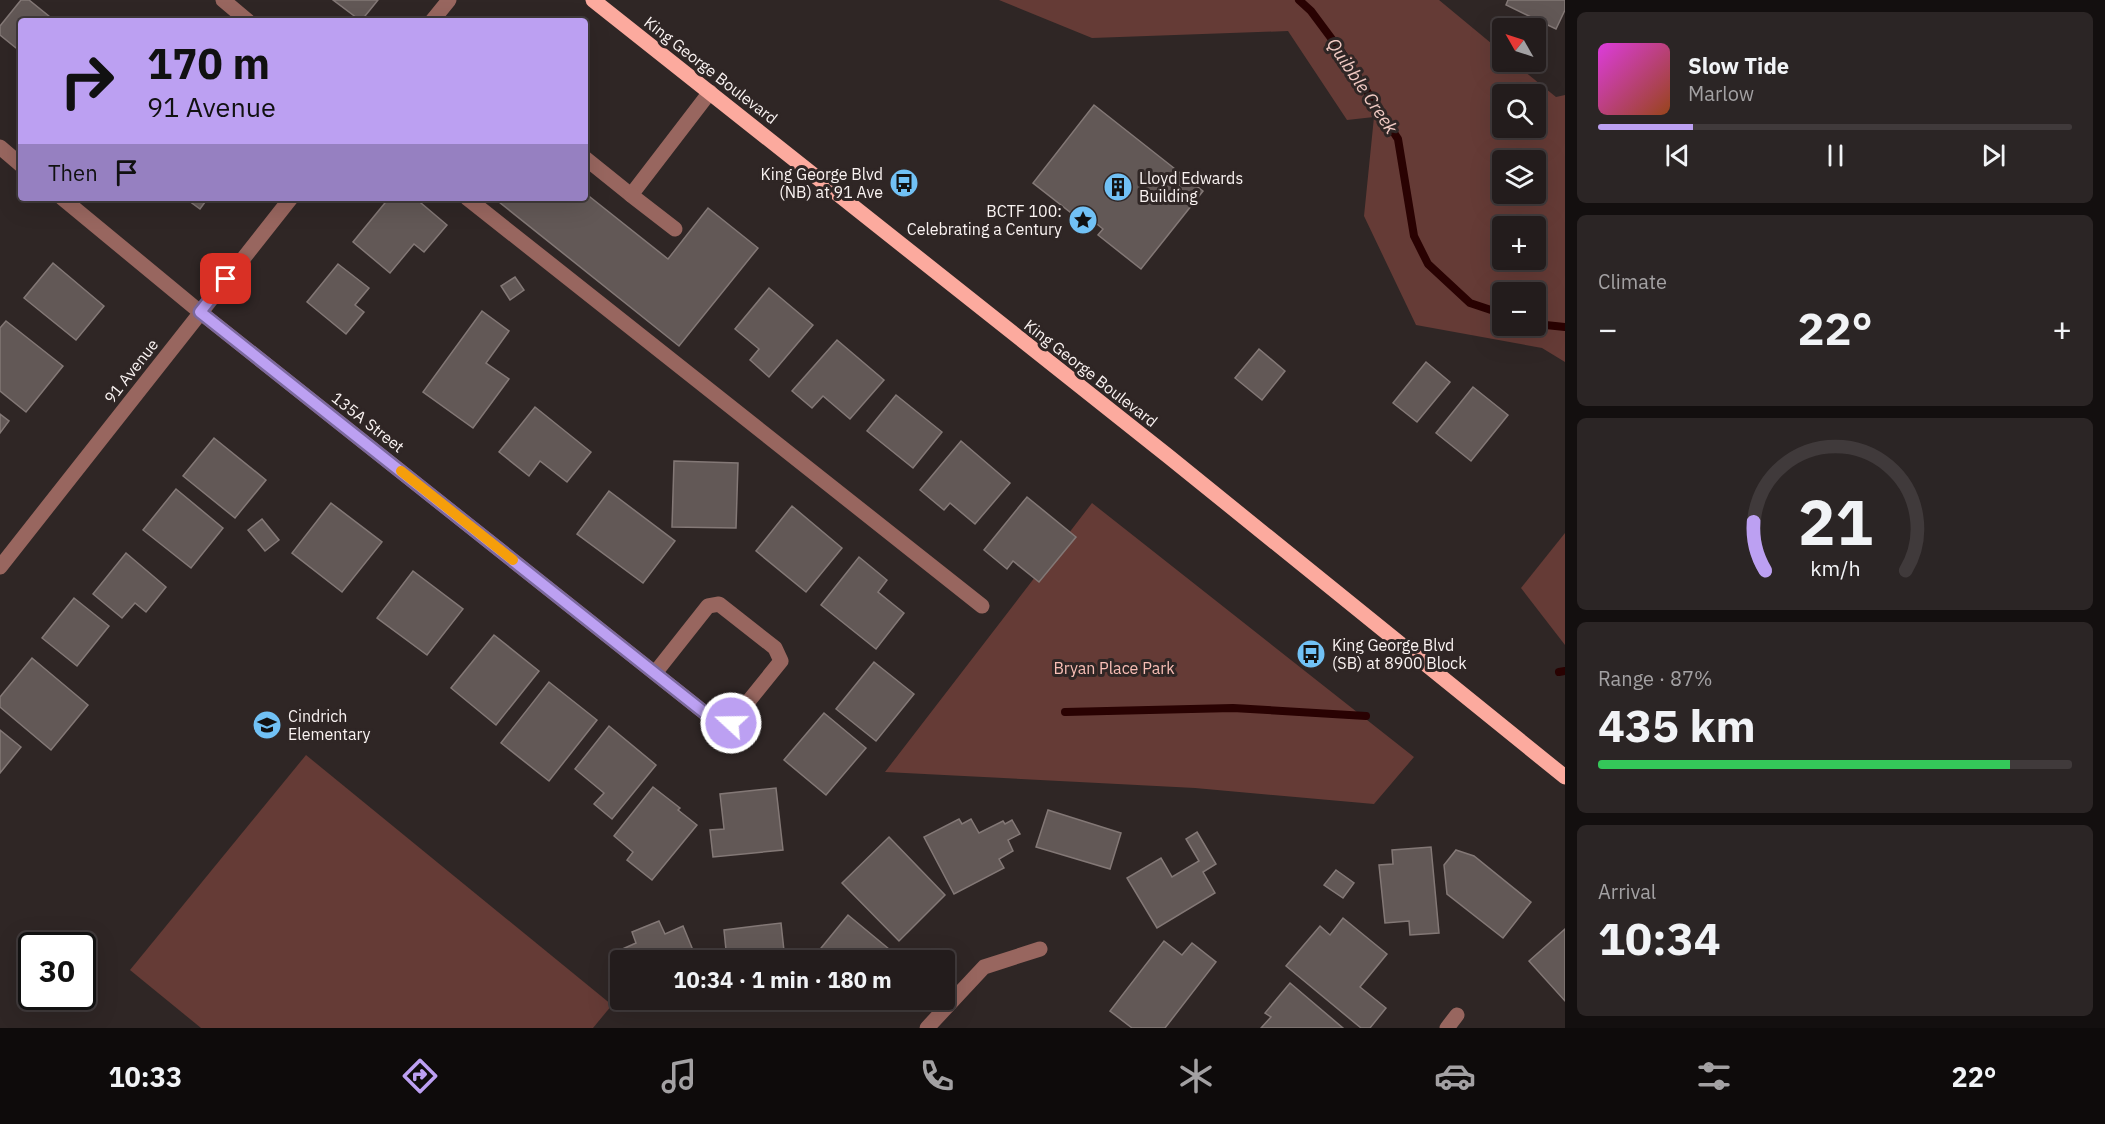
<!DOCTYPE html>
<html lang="en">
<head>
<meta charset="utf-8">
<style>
	:root { --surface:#231c1c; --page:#2b2525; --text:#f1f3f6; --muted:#a3a1a3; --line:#403a3b; --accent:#bca0f2 }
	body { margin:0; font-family:"IBM Plex Sans",sans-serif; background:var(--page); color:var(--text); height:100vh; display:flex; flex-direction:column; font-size:22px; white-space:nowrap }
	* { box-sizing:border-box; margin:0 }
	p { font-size:20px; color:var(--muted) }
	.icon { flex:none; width:33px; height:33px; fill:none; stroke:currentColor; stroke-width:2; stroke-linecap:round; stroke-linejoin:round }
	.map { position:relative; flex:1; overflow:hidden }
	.drawer { display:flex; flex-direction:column; gap:12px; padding:12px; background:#130f0f; width:540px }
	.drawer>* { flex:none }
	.banner { position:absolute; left:18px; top:18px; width:570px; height:183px; border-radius:6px; box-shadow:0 6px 24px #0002,0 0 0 2px var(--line); background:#bca0f2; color:#111; overflow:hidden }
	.needle { width:39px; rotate:309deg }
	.buttons { position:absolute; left:1492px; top:18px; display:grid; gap:12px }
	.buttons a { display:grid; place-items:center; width:54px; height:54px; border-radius:6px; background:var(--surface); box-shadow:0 6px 24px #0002,0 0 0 2px var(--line); font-size:30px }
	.speed { position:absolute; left:18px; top:932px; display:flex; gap:12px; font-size:30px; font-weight:700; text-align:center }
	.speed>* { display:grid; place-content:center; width:78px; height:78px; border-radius:50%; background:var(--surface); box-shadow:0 6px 24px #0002,0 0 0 2px var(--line); line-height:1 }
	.speed .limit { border:3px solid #111; border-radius:9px; background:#fff; color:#111 }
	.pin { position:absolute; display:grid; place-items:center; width:51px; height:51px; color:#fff; margin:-26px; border-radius:12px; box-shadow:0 3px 9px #0006 }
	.me { position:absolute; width:66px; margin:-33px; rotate:291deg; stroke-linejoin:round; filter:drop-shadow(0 0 4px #0008) }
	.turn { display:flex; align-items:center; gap:21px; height:126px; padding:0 30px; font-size:27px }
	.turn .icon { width:78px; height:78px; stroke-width:2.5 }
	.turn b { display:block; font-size:42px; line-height:51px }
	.then { display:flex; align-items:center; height:57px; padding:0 30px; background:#0003; gap:12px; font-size:22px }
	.big { font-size:45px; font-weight:800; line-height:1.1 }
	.drawer .card { flex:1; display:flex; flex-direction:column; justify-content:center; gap:9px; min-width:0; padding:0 21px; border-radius:9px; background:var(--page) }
	.drawer .dial { align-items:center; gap:0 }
	.dial svg { height:156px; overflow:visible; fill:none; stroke:var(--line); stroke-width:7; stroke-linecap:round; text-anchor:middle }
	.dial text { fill:var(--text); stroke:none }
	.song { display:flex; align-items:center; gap:18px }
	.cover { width:72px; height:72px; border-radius:9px; background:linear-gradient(135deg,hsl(300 70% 55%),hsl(20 70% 35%)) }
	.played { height:6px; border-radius:3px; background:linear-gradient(90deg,var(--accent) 20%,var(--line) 20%) }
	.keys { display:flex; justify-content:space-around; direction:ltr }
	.heat { display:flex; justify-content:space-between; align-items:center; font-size:33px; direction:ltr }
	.charge { height:9px; border-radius:4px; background:linear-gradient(90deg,#34c759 87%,var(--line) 0) }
	.trip { position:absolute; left:610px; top:950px; width:345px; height:60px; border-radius:6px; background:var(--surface); box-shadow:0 6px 24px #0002,0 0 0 2px var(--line); font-weight:800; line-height:60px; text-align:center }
	.tab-bar { display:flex; height:96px; justify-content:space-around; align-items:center; background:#0e0b0b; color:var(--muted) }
	.tab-bar .icon { width:42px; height:42px }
	.tab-bar .active { color:var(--accent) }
	.tab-bar b { font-size:27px; color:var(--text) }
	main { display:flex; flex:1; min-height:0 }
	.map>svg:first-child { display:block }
	.green { fill:#653b36; fill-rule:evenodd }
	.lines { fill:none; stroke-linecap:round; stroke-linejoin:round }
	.stream { stroke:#290202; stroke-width:8 }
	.building { fill:#625856; stroke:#837876; stroke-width:1.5 }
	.minor { stroke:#98665f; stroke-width:15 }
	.major { stroke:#fcaa9e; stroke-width:15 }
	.route-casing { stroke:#7a689d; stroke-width:15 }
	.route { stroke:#bca0f2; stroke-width:10 }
	.slow { stroke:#f59e0b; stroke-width:10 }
	.labels { text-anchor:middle; stroke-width:6; stroke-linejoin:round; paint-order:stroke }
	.street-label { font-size:16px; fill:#faf3f2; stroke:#2f2625 }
	.poi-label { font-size:16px; fill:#faf3f2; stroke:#2f2625; text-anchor:start }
	.park-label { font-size:16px; fill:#f8beb5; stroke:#2f2625 }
	.water-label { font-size:18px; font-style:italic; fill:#f2cbc4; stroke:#2f2625 }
</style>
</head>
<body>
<main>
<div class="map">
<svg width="1565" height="1028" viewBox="0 0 1565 1028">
	<rect width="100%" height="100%" fill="#2f2625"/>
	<g class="green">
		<path d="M999 0H1439L1503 53V62H1513L1556 97 1565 95V362L1542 348 1416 325 1364 216 1374 117 1347 120 1288 31 1092 38ZM1503 94H1536V128H1503ZM1503 160H1536V194H1503ZM1503 226H1536V260H1503ZM1503 292H1536V326H1503Z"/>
		<path d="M1092 503 1414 757 1374 804 1195 788 885 772Z"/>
		<path d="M1565 533V645L1521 588Z"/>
		<path d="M306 755 612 1005 593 1028H201L130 970Z"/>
	</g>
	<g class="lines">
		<g class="stream">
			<path d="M1299 0 1311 11 1340 50 1398 139 1414 236 1428 264 1470 303 1503 314"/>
			<path d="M1536 324 1565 327"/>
			<path d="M1559 672 1565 671"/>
			<path d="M1065 712 1233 708 1366 716"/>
		</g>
	</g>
	<g class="building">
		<path d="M21 0H29L55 21H21V52L0 35V26Z"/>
		<path d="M333 0H378L361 21Z"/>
		<path d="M1508 0H1565V10L1556 29 1506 5Z"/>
		<path d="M1094 105 1203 191 1141 269 1098 235 1103 229 1092 220 1080 210 1075 216 1033 183Z"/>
		<path d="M585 193 668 259 708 208 758 248 679 346 494 198H585Z"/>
		<path d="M185 198H208L200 209Z"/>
		<path d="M389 198H415L447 225 424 252 414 244 390 273 353 242Z"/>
		<path d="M53 263 104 306 76 340 24 298Z"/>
		<path d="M338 264 369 288 355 305 364 312 346 334 307 302Z"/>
		<path d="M515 277 524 290 510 300 501 286Z"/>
		<path d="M769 288 813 325 769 377 750 360 759 349 735 329Z"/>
		<path d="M482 311 509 331 486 363 509 379 473 428 423 392Z"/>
		<path d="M6 321 63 366 26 412 0 391V328Z"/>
		<path d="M837 340 884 380 850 419 823 396 812 408 792 391Z"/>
		<path d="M1259 349 1285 371 1262 400 1235 378Z"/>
		<path d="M1426 362 1450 382 1417 422 1393 403Z"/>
		<path d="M1473 387 1508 415 1471 461 1436 433Z"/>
		<path d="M896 395 942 432 913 468 867 431Z"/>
		<path d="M535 407 591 452 567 482 540 461 529 476 499 452Z"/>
		<path d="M0 414 9 421 0 433Z"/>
		<path d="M214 438 266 480 235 518 183 476Z"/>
		<path d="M961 441 1010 483 975 524 950 503 944 510 920 490Z"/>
		<path d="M674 461 738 463 736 528 672 527Z"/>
		<path d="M176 489 223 528 191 568 143 530Z"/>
		<path d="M609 491 675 541 643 583 577 534Z"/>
		<path d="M1027 497 1076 537 1039 582 1013 561 1007 569 984 550Z"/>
		<path d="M331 503 382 542 342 592 292 553Z"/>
		<path d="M792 506 842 548 806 592 756 551Z"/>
		<path d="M262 519 279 540 265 551 248 530Z"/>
		<path d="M126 553 166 587 146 612 135 603 122 618 93 594Z"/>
		<path d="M859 557 887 580 878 592 904 613 876 649 821 605Z"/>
		<path d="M413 571 463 609 427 655 377 618Z"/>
		<path d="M74 598 109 626 77 666 42 638Z"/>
		<path d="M494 635 539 671 496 725 451 688Z"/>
		<path d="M32 658 88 705 51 750 0 707V697Z"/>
		<path d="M874 662 914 694 876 741 836 709Z"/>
		<path d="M549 682 597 720 549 781 501 743Z"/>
		<path d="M824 713 866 748 826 795 784 760Z"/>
		<path d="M609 726 656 765 612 819 594 804 604 793 575 769Z"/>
		<path d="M0 730 21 747 0 773Z"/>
		<path d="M653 787 680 808 678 810 697 825 652 880 627 860 633 852 614 836Z"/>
		<path d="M776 788 783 850 713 857 710 830 724 829 720 794Z"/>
		<path d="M1048 810 1121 833 1110 869 1036 847Z"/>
		<path d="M959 819 962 824 971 819 979 833 1003 821 1005 824 1012 820 1020 834 1008 840 1013 851 999 859 1004 868 954 894 924 837Z"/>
		<path d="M1197 832 1216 864 1203 872 1215 893 1157 928 1127 878 1161 858 1172 877 1199 861 1186 839Z"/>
		<path d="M889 837 945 895 899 941 842 883Z"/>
		<path d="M1431 847 1439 933 1410 935 1409 921 1385 923 1379 865 1393 864 1392 850Z"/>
		<path d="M1456 850 1474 856 1531 902 1503 938 1447 894 1444 865Z"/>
		<path d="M1336 870 1354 883 1343 898 1324 885Z"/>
		<path d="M848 915 901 959 900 960H825L817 953Z"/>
		<path d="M1343 918 1387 954 1360 987 1386 1008 1370 1028H1361L1286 966 1320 926 1330 935Z"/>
		<path d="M659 921 665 934 683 926 697 960H622L618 951 636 943 632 932Z"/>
		<path d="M781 923 785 960H727L724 930Z"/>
		<path d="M1565 929V1001L1529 961Z"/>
		<path d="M1164 941 1182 955 1192 943 1216 962 1165 1028H1132L1110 1011Z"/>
		<path d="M1290 983 1343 1028H1261L1271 1017 1265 1013Z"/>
		<path d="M639 999H660L642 1006Z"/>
	</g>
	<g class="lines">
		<g class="minor">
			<path d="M223 0 248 21"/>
			<path d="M432 21 449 0"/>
			<path d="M0 147 21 165"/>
			<path d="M585 158 631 195 710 92"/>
			<path d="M631 195 675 229"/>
			<path d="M62 198 200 312 715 721 723 724 731 723 781 661 775 648 719 604 708 606 655 673"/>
			<path d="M467 198 982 606"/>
			<path d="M0 567 291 198"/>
			<path d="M927 1028 984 967 1040 949"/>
			<path d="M1447 1028 1457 1015"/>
		</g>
		<path class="major" d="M593 0 1168 456 1565 777"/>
	</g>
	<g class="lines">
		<g class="route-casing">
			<path id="route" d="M226 279 200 312 715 721 723 724 731 723"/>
		</g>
		<use href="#route" class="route"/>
		<path class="slow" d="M401 471 513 560"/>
	</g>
	<defs>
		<g id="bus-disc" transform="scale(1.5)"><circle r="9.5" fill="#71c1f5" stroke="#2f2625"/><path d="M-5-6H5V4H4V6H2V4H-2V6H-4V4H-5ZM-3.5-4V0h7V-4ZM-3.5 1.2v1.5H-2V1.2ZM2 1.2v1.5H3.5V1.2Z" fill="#111"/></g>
		<g id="building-disc" transform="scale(1.5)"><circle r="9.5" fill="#71c1f5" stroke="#2f2625"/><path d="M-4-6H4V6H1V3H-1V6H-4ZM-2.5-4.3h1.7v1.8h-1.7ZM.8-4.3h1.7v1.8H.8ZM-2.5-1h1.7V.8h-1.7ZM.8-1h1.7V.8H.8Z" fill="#111"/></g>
		<g id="sight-disc" transform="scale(1.5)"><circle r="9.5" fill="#71c1f5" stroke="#2f2625"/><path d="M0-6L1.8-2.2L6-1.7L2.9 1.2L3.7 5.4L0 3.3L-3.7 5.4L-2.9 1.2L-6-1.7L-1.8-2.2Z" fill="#111"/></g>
		<g id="school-disc" transform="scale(1.5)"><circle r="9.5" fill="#71c1f5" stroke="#2f2625"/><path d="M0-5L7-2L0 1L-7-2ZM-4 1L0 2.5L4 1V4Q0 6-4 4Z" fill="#111"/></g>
	</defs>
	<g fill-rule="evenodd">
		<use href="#bus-disc" x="904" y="183"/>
		<use href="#building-disc" x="1118" y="187"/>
		<use href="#sight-disc" x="1083" y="220"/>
		<use href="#bus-disc" x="1311" y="654"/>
		<use href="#school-disc" x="267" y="725"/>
	</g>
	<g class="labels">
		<g class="street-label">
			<text transform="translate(711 70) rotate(38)" y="6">King George Boulevard</text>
			<text transform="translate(131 371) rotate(-52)" y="6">91 Avenue</text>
			<text transform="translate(1091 373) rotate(38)" y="6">King George Boulevard</text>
			<text transform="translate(368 422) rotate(38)" y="6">135A Street</text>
		</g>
		<g class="poi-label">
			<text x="883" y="180" text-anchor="end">King George Blvd<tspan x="883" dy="18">(NB) at 91 Ave</tspan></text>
			<text x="1139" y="184">Lloyd Edwards<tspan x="1139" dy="18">Building</tspan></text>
			<text x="1062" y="217" text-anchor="end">BCTF 100:<tspan x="1062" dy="18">Celebrating a Century</tspan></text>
			<text x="1332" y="651">King George Blvd<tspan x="1332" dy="18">(SB) at 8900 Block</tspan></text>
			<text x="288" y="722">Cindrich<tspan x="288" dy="18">Elementary</tspan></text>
		</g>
		<g class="park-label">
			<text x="1114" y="674">Bryan Place Park</text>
		</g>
		<g class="water-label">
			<text transform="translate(1362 86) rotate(56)" y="6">Quibble Creek</text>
		</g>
	</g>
</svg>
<div class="buttons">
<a><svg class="needle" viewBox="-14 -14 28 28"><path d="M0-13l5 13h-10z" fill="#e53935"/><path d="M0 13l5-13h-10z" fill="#a3a1a3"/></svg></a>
<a><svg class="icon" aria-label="search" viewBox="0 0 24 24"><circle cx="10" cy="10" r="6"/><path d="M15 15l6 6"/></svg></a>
<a><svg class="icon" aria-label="layers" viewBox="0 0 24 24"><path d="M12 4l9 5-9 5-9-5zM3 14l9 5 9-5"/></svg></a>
<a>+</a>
<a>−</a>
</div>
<div class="speed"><div class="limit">30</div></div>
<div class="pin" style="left:226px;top:279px;background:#d93025"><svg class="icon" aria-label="arrive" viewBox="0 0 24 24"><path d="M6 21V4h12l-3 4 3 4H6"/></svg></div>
<svg class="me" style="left:731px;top:723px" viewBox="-20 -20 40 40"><circle r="17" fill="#bca0f2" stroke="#fff" stroke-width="3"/><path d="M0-11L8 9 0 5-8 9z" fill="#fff"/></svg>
<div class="trip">10:34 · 1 min · 180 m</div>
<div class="banner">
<div class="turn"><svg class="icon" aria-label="right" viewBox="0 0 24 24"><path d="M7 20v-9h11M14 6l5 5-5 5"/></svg><div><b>170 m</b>91 Avenue</div></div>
<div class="then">Then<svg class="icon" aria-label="arrive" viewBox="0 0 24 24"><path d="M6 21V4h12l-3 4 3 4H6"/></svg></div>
</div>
</div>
<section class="drawer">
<div class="card">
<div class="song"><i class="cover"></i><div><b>Slow Tide</b><p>Marlow</p></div></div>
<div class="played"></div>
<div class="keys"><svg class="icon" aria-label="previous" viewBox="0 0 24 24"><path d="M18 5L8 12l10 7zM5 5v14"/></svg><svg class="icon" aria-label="pause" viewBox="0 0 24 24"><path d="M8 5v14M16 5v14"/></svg><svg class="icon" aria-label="next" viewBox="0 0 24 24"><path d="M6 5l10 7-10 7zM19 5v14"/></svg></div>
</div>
<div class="card"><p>Climate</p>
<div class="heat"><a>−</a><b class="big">22°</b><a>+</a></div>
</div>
<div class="card dial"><svg viewBox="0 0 100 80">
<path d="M14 69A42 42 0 1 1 86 69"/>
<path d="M14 69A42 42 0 0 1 8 44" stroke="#bca0f2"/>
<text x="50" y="56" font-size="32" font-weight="700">21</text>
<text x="50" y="72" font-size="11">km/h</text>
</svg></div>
<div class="card"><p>Range · 87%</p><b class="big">435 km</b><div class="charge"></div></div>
<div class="card"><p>Arrival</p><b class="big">10:34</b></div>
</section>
</main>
<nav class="tab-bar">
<b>10:33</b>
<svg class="icon active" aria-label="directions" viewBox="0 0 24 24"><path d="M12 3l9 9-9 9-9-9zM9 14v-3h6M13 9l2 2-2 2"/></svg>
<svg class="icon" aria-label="music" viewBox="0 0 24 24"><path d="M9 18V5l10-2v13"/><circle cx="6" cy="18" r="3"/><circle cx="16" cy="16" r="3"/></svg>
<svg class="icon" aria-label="phone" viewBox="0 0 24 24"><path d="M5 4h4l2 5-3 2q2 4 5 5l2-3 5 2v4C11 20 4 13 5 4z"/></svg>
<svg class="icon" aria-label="climate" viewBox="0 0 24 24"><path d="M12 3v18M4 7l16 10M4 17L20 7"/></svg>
<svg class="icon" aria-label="car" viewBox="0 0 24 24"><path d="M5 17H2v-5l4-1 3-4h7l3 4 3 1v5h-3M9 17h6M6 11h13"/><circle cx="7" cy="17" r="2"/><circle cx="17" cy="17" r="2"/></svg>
<svg class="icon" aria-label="filters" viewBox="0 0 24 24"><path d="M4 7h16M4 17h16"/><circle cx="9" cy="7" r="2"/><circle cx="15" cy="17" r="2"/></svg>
<b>22°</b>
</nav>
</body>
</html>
